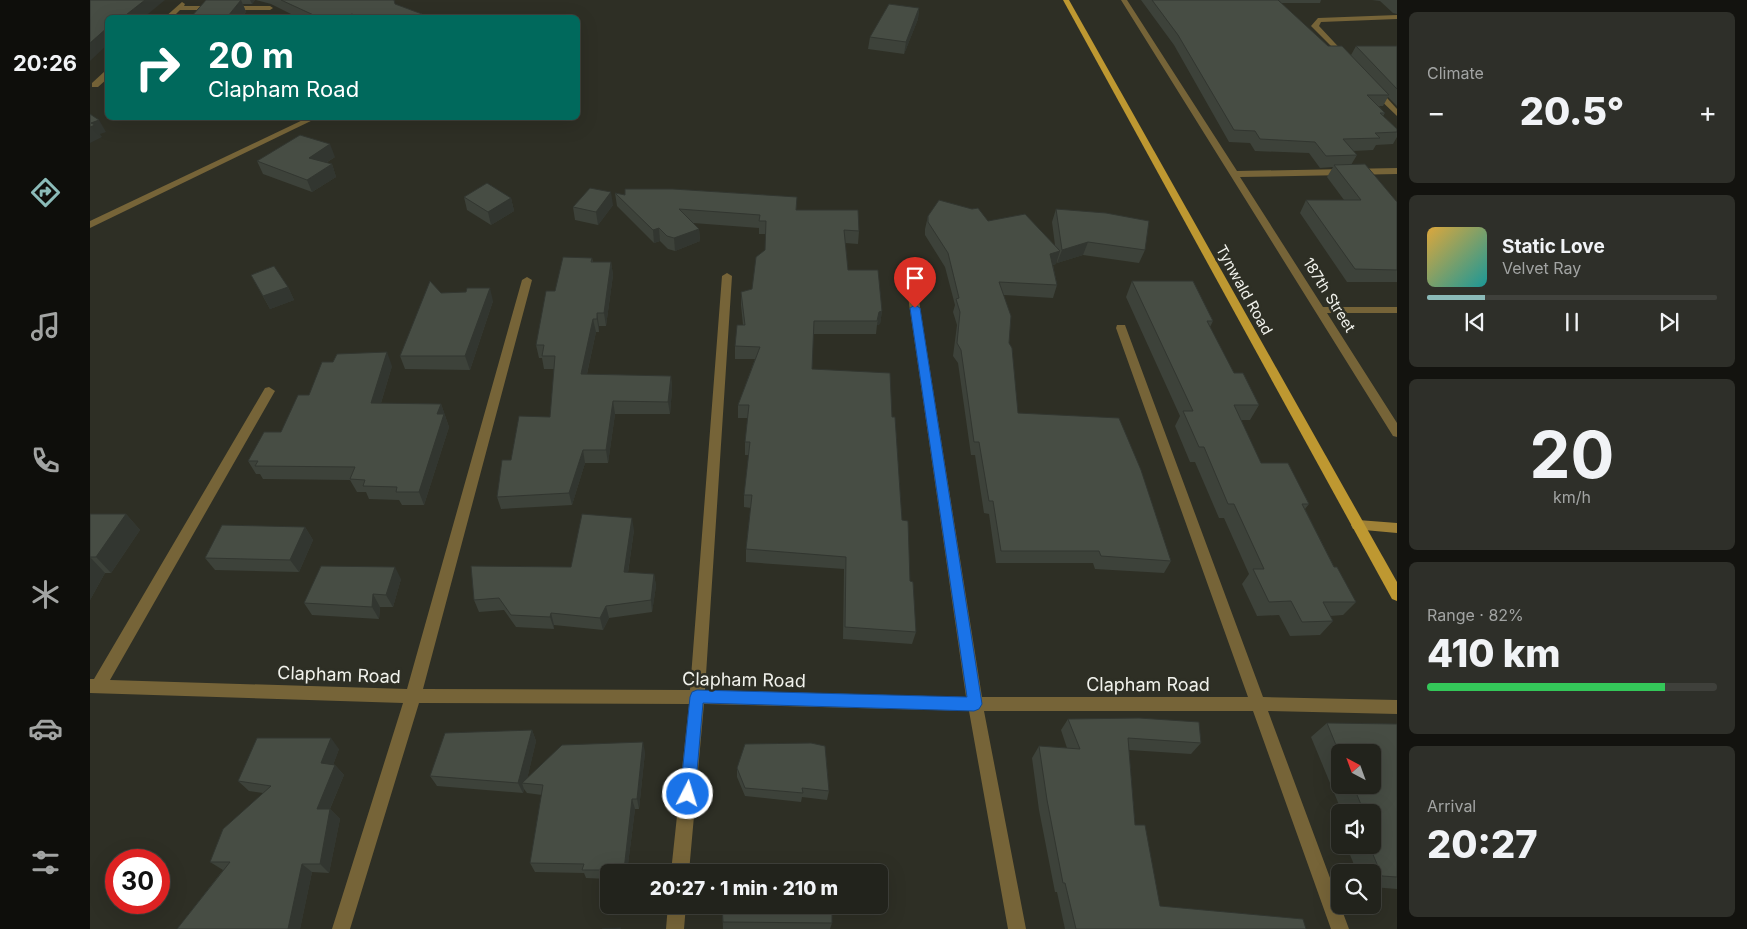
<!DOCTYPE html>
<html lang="en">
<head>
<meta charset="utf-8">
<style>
	:root { --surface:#22231c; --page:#2e2f29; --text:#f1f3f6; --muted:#a2a4a3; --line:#3f403b; --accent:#8bbbb9 }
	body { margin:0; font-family:Inter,sans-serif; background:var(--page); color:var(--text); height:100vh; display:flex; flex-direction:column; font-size:19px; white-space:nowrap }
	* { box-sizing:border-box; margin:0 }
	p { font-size:16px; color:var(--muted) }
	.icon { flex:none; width:28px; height:28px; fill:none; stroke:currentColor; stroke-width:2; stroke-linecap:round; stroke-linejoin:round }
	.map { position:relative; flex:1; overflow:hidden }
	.sheet { display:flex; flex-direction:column; gap:12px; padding:12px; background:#13130f; width:350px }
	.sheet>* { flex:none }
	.top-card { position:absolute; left:15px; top:15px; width:475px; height:105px; border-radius:8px; box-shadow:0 5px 20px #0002,0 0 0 1px var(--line); background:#00695c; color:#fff; overflow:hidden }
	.needle { width:32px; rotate:319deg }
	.buttons { position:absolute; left:1241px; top:744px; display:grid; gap:10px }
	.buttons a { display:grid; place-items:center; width:50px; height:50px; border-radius:8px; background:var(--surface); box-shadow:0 5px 20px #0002,0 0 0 1px var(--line); font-size:25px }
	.speed { position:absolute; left:15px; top:849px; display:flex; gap:10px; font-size:25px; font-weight:700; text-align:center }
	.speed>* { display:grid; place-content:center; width:65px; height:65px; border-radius:50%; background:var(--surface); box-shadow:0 5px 20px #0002,0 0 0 1px var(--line); line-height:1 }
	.speed .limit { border:8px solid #d22; background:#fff; color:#111 }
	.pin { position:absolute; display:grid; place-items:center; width:42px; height:42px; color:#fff; margin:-51px -21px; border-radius:50% 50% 50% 0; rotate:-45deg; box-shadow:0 0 5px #0007 }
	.pin .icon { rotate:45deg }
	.me { position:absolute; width:55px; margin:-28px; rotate:5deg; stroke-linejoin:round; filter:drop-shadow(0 0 4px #0008) }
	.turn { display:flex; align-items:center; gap:18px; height:105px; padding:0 20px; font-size:22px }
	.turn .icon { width:65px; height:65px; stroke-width:2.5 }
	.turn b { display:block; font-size:35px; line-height:42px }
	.big { font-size:38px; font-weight:800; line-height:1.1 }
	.sheet .card { flex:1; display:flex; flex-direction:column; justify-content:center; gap:8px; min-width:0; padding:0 18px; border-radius:8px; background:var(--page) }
	.sheet .dial { align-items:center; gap:0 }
	.dial b { font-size:65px; line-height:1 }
	.song { display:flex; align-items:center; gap:15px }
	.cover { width:60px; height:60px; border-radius:8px; background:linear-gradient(135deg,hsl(40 70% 55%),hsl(180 70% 35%)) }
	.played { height:5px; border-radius:2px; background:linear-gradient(90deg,var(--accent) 20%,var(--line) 20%) }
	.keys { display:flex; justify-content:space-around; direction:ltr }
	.heat { display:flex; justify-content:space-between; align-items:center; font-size:28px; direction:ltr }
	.charge { height:8px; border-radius:4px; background:linear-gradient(90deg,#34c759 82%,var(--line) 0) }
	.trip { position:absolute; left:510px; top:864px; width:288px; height:50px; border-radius:8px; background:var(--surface); box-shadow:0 5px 20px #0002,0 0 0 1px var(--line); font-weight:800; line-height:50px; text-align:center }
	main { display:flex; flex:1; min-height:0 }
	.tab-bar { display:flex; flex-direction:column; width:90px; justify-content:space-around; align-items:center; background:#0e0e0b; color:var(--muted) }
	.tab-bar .icon { width:35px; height:35px }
	.tab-bar .on { color:var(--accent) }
	.tab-bar b { font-size:22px; color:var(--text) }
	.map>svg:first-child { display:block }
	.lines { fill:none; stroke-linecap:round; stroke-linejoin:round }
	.street { fill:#766438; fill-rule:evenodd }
	.secondary { fill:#9f8137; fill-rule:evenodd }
	.primary { fill:#be9831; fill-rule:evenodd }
	.wall { fill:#3d423a; fill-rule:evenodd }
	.shaded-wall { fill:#323630 }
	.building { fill:#474d44; stroke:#323630 }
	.route { fill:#1a73e8; stroke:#114b97 }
	.labels { text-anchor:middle; stroke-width:5; stroke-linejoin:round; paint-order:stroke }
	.street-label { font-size:15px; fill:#f1f2ec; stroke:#2e2f25 }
	.near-street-label { font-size:18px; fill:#f1f2ec; stroke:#2e2f25 }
</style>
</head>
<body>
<main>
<nav class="tab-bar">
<b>20:26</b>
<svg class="icon on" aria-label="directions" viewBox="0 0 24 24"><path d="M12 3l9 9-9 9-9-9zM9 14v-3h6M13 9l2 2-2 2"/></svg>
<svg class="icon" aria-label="music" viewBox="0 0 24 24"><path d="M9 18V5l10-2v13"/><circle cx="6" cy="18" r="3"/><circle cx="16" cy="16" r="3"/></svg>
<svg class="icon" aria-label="phone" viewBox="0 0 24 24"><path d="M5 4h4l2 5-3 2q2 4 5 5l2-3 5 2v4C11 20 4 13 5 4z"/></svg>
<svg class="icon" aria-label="climate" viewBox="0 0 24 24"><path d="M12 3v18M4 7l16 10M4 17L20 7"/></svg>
<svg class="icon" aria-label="car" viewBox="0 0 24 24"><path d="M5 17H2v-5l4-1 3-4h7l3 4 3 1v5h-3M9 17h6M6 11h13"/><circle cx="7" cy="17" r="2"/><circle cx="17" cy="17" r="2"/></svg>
<svg class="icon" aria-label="filters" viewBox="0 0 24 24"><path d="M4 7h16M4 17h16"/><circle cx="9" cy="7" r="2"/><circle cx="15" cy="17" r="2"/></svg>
</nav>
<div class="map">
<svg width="1307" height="929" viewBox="0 0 1307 929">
	<rect width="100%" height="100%" fill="#2e2f25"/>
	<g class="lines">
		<g class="street">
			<path d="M1031 0H1037L1147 171 1307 168V174L1150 177 1233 307H1307V313H1237L1307 423V437L1303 436Z"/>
			<path d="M92 2 95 4 94 6H180L183 8 180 10H90L82 18H74Z"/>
			<path d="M435 14 439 16 437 17 428 18Z"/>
			<path d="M1307 15V19L1231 22 1229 26 1258 57 1254 59 1221 26 1228 18Z"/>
			<path d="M15 71H18V78L8 87H2V83Z"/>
			<path d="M1282 88H1288L1307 109V116L1282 92Z"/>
			<path d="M217 118H227L0 228V221Z"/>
			<path d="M819 266 824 269 892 697H1158L1026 328 1027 325H1035L1173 697 1307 700V714L1178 711 1259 929H1241L1163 711H894L936 929H918L879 711 614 704 599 872H581L599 704 329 703 260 929H242L313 703 0 693V679H4L175 388 179 387 185 391 20 680 317 689 432 280 437 277 442 280 333 689 600 690 632 276 637 273 642 276 615 690 876 697 814 269Z"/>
			<path d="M578 905H596L594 929H576Z"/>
		</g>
		<path class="secondary" d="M1268 520 1307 523V533L1263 529 1261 525 1263 521Z"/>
		<path class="primary" d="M973 0H979L1307 582V601L1302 599Z"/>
	</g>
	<g class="wall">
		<path d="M126 0H165L162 4H153L156 12 151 18H102L101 17Z"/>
		<path d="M166 0H304L305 4 332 14 333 18H209L181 4Z"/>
		<path d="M1051 0H1231L1230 3H1191L1238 46 1261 55 1266 46H1307V106L1298 97 1293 106H1289L1295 113 1293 116 1307 129V137L1303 144 1286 145 1283 150 1263 151 1267 155 1261 165 1307 202V282H1257L1210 213 1216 200H1254L1237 177 1243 167 1230 168 1219 153 1165 151 1160 143 1139 142 1084 45Z"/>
		<path d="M1282 0H1307V14L1303 13 1290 1Z"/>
		<path d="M829 8 828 19 814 54 778 49 780 37Z"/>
		<path d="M245 157 236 163 242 164 246 177 222 192 173 174 167 161Z"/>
		<path d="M525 193 535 195 707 210 769 231 768 244 755 243 758 270 792 311 790 324 787 325 786 334H723L722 369 802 417 812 520 820 581 826 632 822 644 753 639 754 569 656 562V549L661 508 654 507V495L659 455H655V442L658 418H648V405L665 359H645V346L653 325 651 305V292L662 289 675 250 676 234H669V228L603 223 609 229 610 241 585 251 578 249 570 241 564 243 527 206Z"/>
		<path d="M374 197 421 198 424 211 401 225 377 210Z"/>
		<path d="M523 205 508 225 485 220 483 207Z"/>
		<path d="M966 209 1055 250 1049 263 993 255 967 263V260L966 264 963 265 967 285 963 298 914 295 919 343 928 413 1081 561 1074 573 1005 569 1003 563H906L899 514 894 513 885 455H881L868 363 863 356 867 325 863 312 865 305 855 267 835 235V229L838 216 898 221 965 245 962 222Z"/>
		<path d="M502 258 503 262H521L523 275 516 326H509V332H506L497 374 581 376 582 389 580 414H525L518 463H495L482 505 411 509 407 497 421 460 460 417 464 369H454L452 358H449L446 345Z"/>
		<path d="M161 275 198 287 204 300 180 309Z"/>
		<path d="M1042 281 1123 321 1120 327 1144 373 1169 405 1160 420H1151L1171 463 1219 504 1215 509 1244 567 1266 602 1253 615 1240 616 1243 621 1230 635 1200 636 1189 615 1167 616 1152 584 1159 574 1134 518H1129L1105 462H1100L1085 426 1090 416 1036 297Z"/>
		<path d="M351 293 403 301 380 370 315 369 310 356Z"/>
		<path d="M302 366 291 403 351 404 359 427 334 505H312L309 500 279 499 276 492H267L260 480 173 479 170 474H166L158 461 191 432 219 395Z"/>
		<path d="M0 514H36L50 530 21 573H15L0 600Z"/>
		<path d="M215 527 223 540 209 572 125 570 115 558Z"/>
		<path d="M544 530 538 573 564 574 566 586 562 612 519 618 513 630 464 625V629L426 627 414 610 389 612 384 600 481 567Z"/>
		<path d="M311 579 303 607H290L289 619 222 615 214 603Z"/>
		<path d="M978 719 1111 743 1101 754 1039 750 1045 825 1070 906 1216 929H975L967 892H965L949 810 942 758 949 746 977 748 971 730Z"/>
		<path d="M1237 723 1307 724V889L1282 887V872H1267L1256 845H1282V812H1252L1221 737ZM1250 752 1282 785H1250Z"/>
		<path d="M442 730 446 741 437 779 555 752 549 809H545L537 872H519V879L496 878 494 873 445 872 440 863 452 795 437 793 434 789 433 793 347 786 340 776Z"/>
		<path d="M249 749 243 765H245L254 775 240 809 250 819 239 873 222 872 210 929H87L133 870 120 862 173 793 159 791 148 781Z"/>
		<path d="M647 768 739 791 737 800 712 797 711 802 655 796 647 777Z"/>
		<path d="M632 905 742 923 740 929H633Z"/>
	</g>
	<g class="shaded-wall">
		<path d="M55 0H75L53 18H32Z"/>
		<path d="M151 0 156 12 151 18H139L138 16Z"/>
		<path d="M160 0H165L162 4Z"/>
		<path d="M829 8 828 19 814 54 816 42Z"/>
		<path d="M262 14 263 18H253Z"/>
		<path d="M332 14 333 18H322Z"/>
		<path d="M18 27V44L0 61V43Z"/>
		<path d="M9 120 16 132 10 134 12 137 0 143V127L1 123Z"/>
		<path d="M240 144 245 157 224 170 219 158Z"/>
		<path d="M242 164 246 177 222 192 217 180Z"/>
		<path d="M521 192 523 205 508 225 506 212Z"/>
		<path d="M421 198 424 211 401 225 398 212Z"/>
		<path d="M569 228 570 241 564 243 563 230Z"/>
		<path d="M609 229 610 241 585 251 584 238Z"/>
		<path d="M998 242 993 255 967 263 972 250Z"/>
		<path d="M970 251 966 264 956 267 960 254Z"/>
		<path d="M521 262 523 275 516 326 514 313Z"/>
		<path d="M198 287 204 300 180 309 173 296Z"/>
		<path d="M400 288 403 301 380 370 375 356Z"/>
		<path d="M792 311 790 324 787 325 789 312Z"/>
		<path d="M507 313 509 326V332L507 319Z"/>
		<path d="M503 319 506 332 494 387 491 374Z"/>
		<path d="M297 352 302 366 287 416 281 403Z"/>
		<path d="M581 376 582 389 580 414 578 402Z"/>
		<path d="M523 401 525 414 518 463 516 450Z"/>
		<path d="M351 404 359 427 334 505 329 492 347 414Z"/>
		<path d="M493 450 495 463 482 505 479 493Z"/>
		<path d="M36 514 50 530 21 573 6 557Z"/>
		<path d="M542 518 544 530 536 585 534 572Z"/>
		<path d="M215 527 223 540 209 572 200 560Z"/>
		<path d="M0 557 15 573 0 600Z"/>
		<path d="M305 567 311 579 303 607 296 595Z"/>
		<path d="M564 574 566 586 562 612 561 600Z"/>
		<path d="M283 594 290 607 289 619 282 607Z"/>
		<path d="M516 606 519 618 513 630 510 618Z"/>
		<path d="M461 613 464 625V629L460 617Z"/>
		<path d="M442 730 446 741 436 784 432 783 434 789 433 793 428 783Z"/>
		<path d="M241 738 249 749 240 773 231 763Z"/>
		<path d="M553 742 555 752 549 809 547 799Z"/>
		<path d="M245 765 254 775 236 818 227 809Z"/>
		<path d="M542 799 545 809 537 872H534V870Z"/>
		<path d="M240 809 250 819 239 873 230 864Z"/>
		<path d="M212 864 222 872 210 929H198Z"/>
	</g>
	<g class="building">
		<path d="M0 0H55L32 18H18V27L0 43Z"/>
		<path d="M116 0H151L138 16 101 17Z"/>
		<path d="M191 0H304L305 4 332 14 322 18H269L262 14 253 18H230Z"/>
		<path d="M1062 0H1188L1238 46H1252L1299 95H1277L1295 113H1290L1307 129V132L1285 133 1290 138 1253 139 1267 155 1236 156 1225 142 1170 139 1165 131 1144 130 1088 35Z"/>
		<path d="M799 4 829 8 816 42 780 37Z"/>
		<path d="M1266 46H1307V89Z"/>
		<path d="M0 114 9 120 1 123 5 125 0 127Z"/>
		<path d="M210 135 240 144 219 158 242 164 217 180 167 161Z"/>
		<path d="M1275 164 1307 202V270L1265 269 1216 200H1271L1244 165Z"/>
		<path d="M397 183 421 198 398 212 374 197Z"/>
		<path d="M500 188 521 192 506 212 483 207Z"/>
		<path d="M535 189H583L707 197 706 210H768L769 231 754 230 758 270H788L792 311 789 312 787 321H724L722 369 800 373 802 417H805L812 520 818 521 820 581 823 582 826 632 755 627 756 557 656 549 662 495H654L660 442H655L659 405H648L670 347 645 346 647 325H655L651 292 662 289 666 257 675 250 676 221H669L670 215 589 209 609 229 584 238 577 236 569 228 563 230 525 193 535 195Z"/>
		<path d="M849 200 882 209 888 208 898 221 935 214 970 251 960 254 967 285 909 282 921 316 919 343 922 348 928 413 1029 418 1051 470 1081 561 1011 556 1009 551H911L903 501H899L889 442H884L871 350 867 343 870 312 866 299 869 298 858 253 838 222V216Z"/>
		<path d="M966 209 1016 213 1059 221 1055 250 998 242 972 250Z"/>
		<path d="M473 257 502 258 501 262H521L514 313H507V319H503L491 374 581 376 578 402 523 401 516 450H493L479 493 407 497 412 460H421L429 416 460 417 465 356H452L454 345H446L456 291H465Z"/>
		<path d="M184 266 198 287 173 296 161 275Z"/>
		<path d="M340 281 351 293 376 292 377 288H400L375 356H310Z"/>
		<path d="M1042 281H1103L1123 321H1117L1144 373H1153L1169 405H1144L1171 463H1198L1219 504H1212L1244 567H1247L1266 602H1233L1243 621 1212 622 1201 601 1179 602 1163 569H1174L1144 504H1138L1114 447H1109L1093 411H1103Z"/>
		<path d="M297 352 281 403 351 404 347 414H354L329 492H306L307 487 273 486 275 480 260 479 265 467 165 466 168 461H158L174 432H191L208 395H219L232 362H243L247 354Z"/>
		<path d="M0 514H36L6 557H0Z"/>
		<path d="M492 514 542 518 534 572 564 574 561 600 516 606 510 618 461 613 460 617 421 615 409 598 384 600 381 566 481 567Z"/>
		<path d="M132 525 215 527 200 560 115 558Z"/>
		<path d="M231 566 305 567 296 595 283 594 282 607 214 603Z"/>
		<path d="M1049 718 1109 722 1111 743 1038 738 1045 825H1055L1070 906 1213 919 1216 929H986L975 883H973L957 800 949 746 990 749 978 719Z"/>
		<path d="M1237 723 1307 724V877L1292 876 1279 845H1282V812H1274L1263 785H1282V752H1250V755Z"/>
		<path d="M442 730 428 783 340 776 355 733Z"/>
		<path d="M167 738H241L231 763 245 765 227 809H240L230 864H212L198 929H87L140 862H120L133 829 181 786 148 781Z"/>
		<path d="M553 742 547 799H542L534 870H492L494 864 440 863 453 785 432 783 472 745Z"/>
		<path d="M721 743 735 746 739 791 712 788 713 793 655 788 647 768 655 744Z"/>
		<path d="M632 905H742V923L633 922Z"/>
		<path d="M531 928 530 929H512Z"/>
	</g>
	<path class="route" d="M825 305 830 308 892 704 889 709 884 711 613 703 605 794 603 800 598 802 592 800 590 794 600 697 602 692 607 690 877 697 820 308Z"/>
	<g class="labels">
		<g class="street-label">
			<text transform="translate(1154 290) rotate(61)" y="5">Tynwald Road</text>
			<text transform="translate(1239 295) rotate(58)" y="5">187th Street</text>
		</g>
		<g class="near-street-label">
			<text transform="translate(249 675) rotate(2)" y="6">Clapham Road</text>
			<text transform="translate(654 680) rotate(1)" y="6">Clapham Road</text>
			<text x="1058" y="691">Clapham Road</text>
		</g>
	</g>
</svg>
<div class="buttons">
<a><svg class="needle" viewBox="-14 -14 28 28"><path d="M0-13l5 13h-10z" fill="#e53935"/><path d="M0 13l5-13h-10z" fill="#a2a4a3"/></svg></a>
<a><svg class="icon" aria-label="sound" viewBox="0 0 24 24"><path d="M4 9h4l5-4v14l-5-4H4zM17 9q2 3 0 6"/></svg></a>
<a><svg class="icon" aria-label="search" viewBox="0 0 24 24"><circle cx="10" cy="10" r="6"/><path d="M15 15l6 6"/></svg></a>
</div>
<div class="speed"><div class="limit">30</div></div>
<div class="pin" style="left:825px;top:308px;background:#d93025"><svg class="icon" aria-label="arrive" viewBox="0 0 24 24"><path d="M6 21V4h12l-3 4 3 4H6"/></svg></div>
<svg class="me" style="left:598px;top:794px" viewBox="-20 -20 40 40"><circle r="17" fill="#1a73e8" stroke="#fff" stroke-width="3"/><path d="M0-11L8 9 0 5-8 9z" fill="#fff"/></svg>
<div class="trip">20:27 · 1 min · 210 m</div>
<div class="top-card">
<div class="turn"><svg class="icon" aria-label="right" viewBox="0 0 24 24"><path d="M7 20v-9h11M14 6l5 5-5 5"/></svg><div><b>20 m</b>Clapham Road</div></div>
</div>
</div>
<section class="sheet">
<div class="card"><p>Climate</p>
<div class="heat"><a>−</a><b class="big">20.5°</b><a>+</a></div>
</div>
<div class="card">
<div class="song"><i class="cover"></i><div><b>Static Love</b><p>Velvet Ray</p></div></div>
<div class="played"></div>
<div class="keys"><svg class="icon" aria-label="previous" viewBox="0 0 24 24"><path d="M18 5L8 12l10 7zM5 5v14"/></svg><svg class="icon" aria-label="pause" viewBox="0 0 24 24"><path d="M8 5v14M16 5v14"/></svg><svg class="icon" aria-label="next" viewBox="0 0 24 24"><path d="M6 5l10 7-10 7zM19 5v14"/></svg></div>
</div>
<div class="card dial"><b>20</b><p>km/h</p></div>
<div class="card"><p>Range · 82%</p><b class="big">410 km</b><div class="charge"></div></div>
<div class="card"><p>Arrival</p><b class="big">20:27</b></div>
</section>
</main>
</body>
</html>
